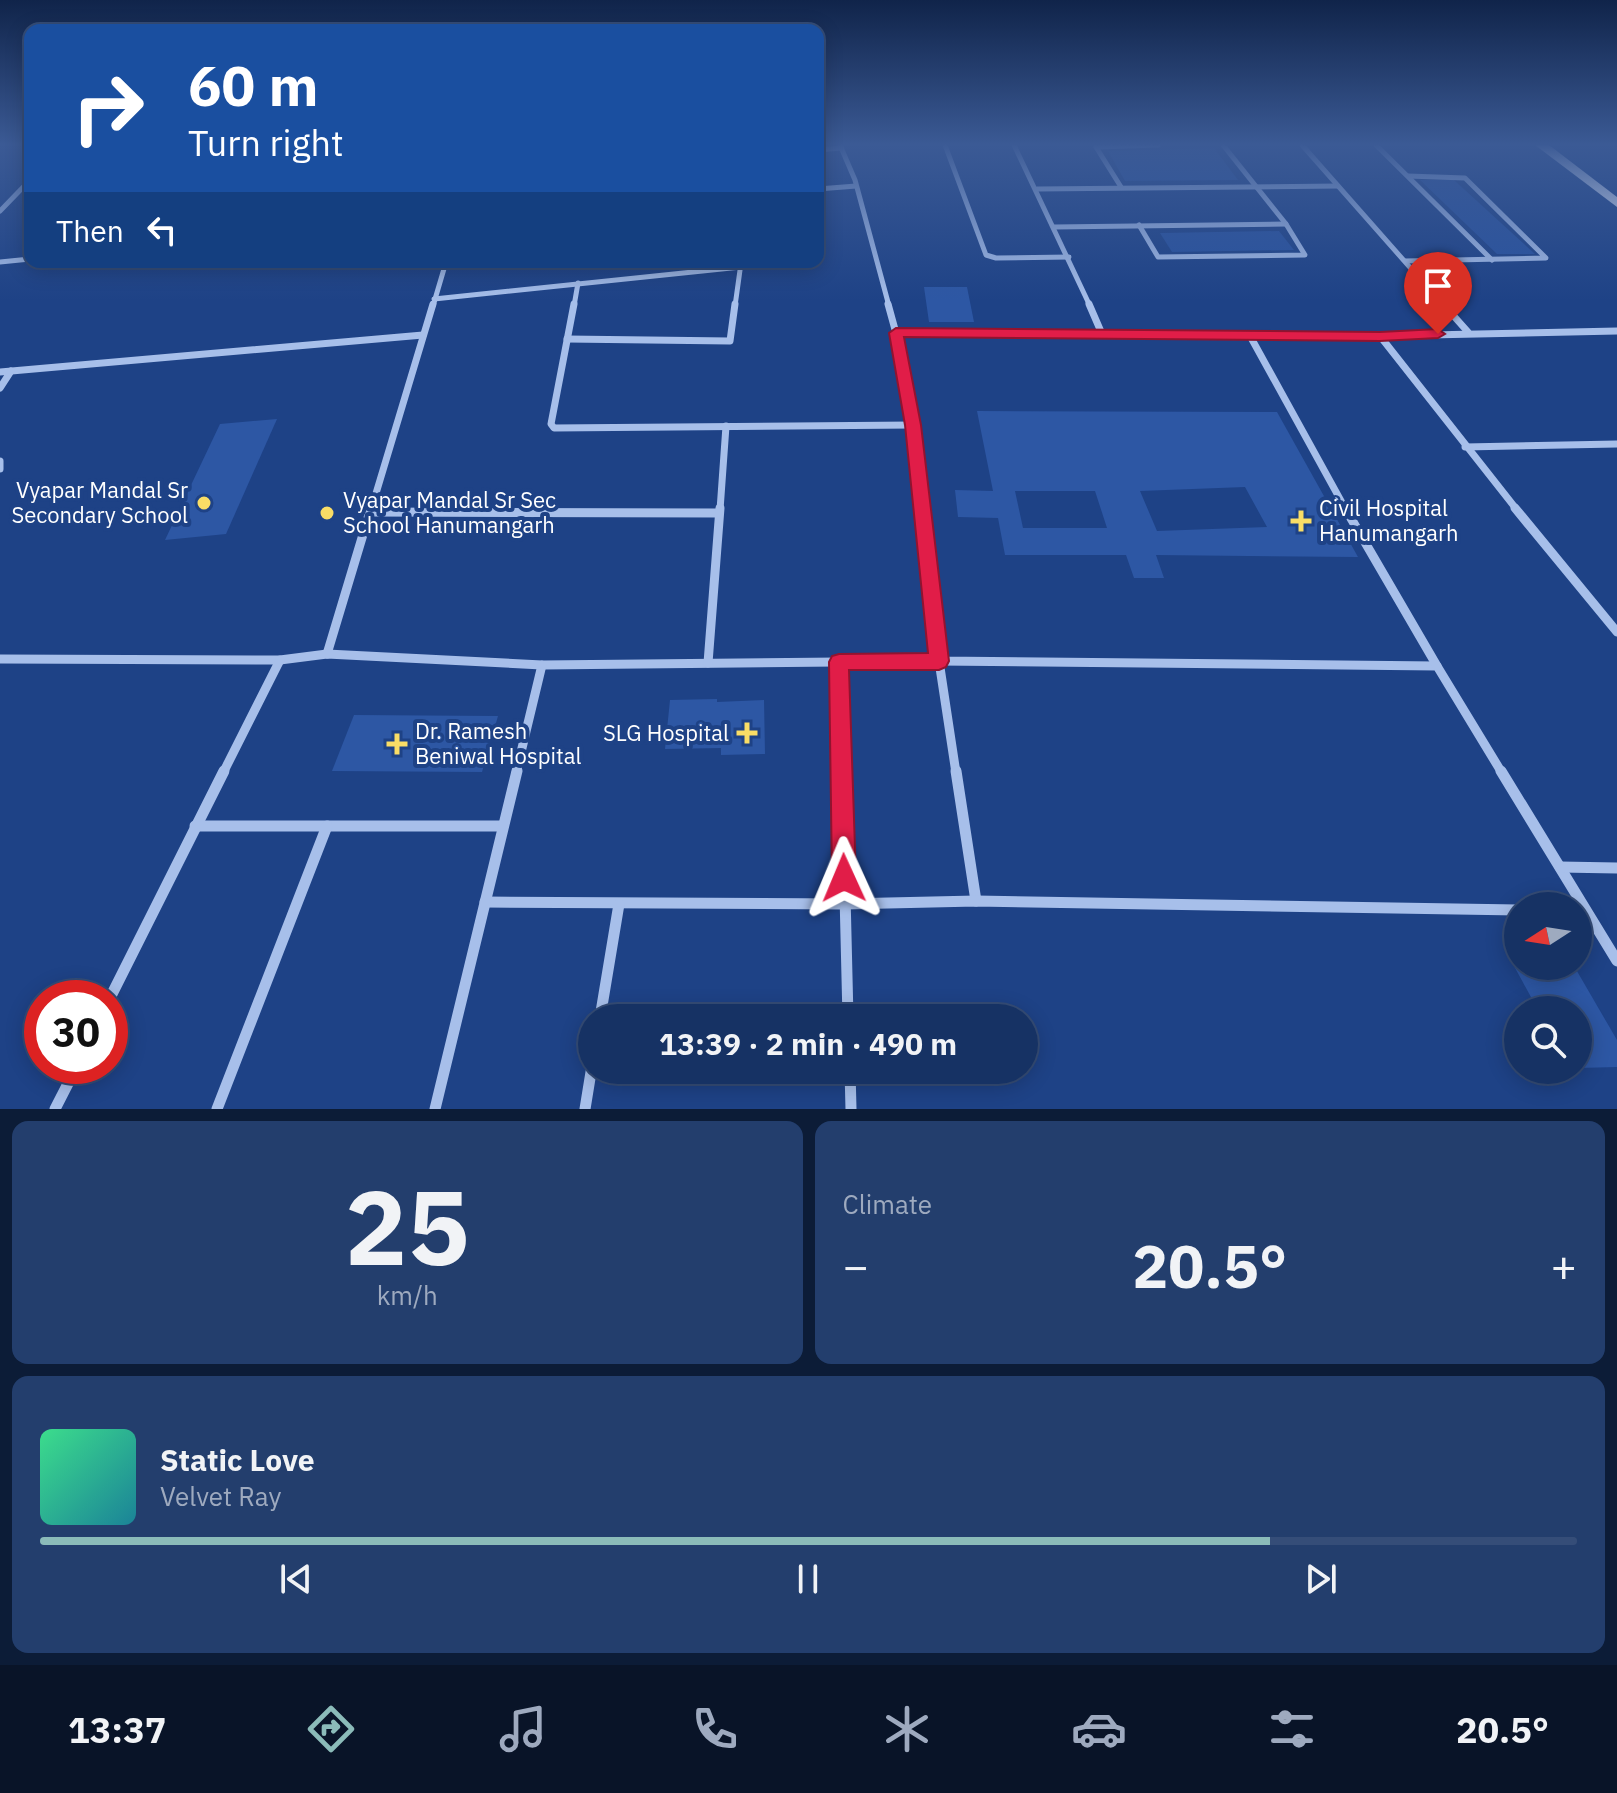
<!DOCTYPE html>
<html lang="en">
<head>
<meta charset="utf-8">
<style>
	:root { --surface:#163264; --page:#233e6d; --text:#f1f3f6; --muted:#9eaabf; --line:#354d78; --accent:#8bbbb9 }
	body { margin:0; font-family:"IBM Plex Sans",sans-serif; background:var(--page); color:var(--text); height:100vh; display:flex; flex-direction:column; font-size:30px; white-space:nowrap }
	* { box-sizing:border-box; margin:0 }
	p { font-size:26px; color:var(--muted) }
	.icon { flex:none; width:44px; height:44px; fill:none; stroke:currentColor; stroke-width:2; stroke-linecap:round; stroke-linejoin:round }
	.map { position:relative; height:1109px; overflow:hidden }
	.details { display:flex; flex-direction:column; gap:12px; padding:12px; background:#0c1c37; flex:1 }
	.details>* { flex:none }
	.banner { position:absolute; left:24px; top:24px; width:800px; height:244px; border-radius:16px; box-shadow:0 4px 20px #0003,0 0 0 2px var(--line); background:#1a4fa0; color:#fff; overflow:hidden }
	.needle { width:52px; rotate:258deg }
	.tools { position:absolute; left:1504px; top:892px; display:grid; gap:16px }
	.tools a { display:grid; place-items:center; width:88px; height:88px; border-radius:50%; background:var(--surface); box-shadow:0 4px 20px #0003,0 0 0 2px var(--line); font-size:40px }
	.speed { position:absolute; left:24px; top:980px; display:flex; gap:16px; font-size:40px; font-weight:700; text-align:center }
	.speed>* { display:grid; place-content:center; width:104px; height:104px; border-radius:50%; background:var(--surface); box-shadow:0 4px 20px #0003,0 0 0 2px var(--line); line-height:1 }
	.speed .limit { border:12px solid #d22; background:#fff; color:#111 }
	.pin { position:absolute; display:grid; place-items:center; width:68px; height:68px; color:#fff; margin:-82px -34px; border-radius:50% 50% 50% 0; rotate:-45deg; box-shadow:0 0 8px #0007 }
	.pin .icon { rotate:45deg }
	.me { position:absolute; width:88px; margin:-44px; rotate:359deg; stroke-linejoin:round; filter:drop-shadow(0 0 6px #0008) }
	.turn { display:flex; align-items:center; gap:28px; height:168px; padding:0 32px; font-size:36px }
	.turn .icon { width:104px; height:104px; stroke-width:2.5 }
	.turn b { display:block; font-size:56px; line-height:68px }
	.then { display:flex; align-items:center; height:76px; padding:0 32px; background:#0003; gap:16px; font-size:30px }
	.big { font-size:60px; font-weight:800; line-height:1.1 }
	.details .widget { flex:1; display:flex; flex-direction:column; justify-content:center; gap:12px; min-width:0; padding:0 28px; border-radius:16px; background:var(--page) }
	.details .dial { align-items:center; gap:0 }
	.dial b { font-size:104px; line-height:1 }
	.song { display:flex; align-items:center; gap:24px }
	.cover { width:96px; height:96px; border-radius:12px; background:linear-gradient(135deg,hsl(150 70% 55%),hsl(190 70% 35%)) }
	.played { height:8px; border-radius:4px; background:linear-gradient(90deg,var(--accent) 80%,var(--line) 80%) }
	.keys { display:flex; justify-content:space-around; direction:ltr }
	.heat { display:flex; justify-content:space-between; align-items:center; font-size:44px; direction:ltr }
	.details .tiles { flex:1; display:grid; gap:12px; grid-template-columns:1fr 1fr }
	.widget:last-child { grid-column:span 2 }
	.trip { position:absolute; left:578px; top:1004px; width:460px; height:80px; border-radius:40px; background:var(--surface); box-shadow:0 4px 20px #0003,0 0 0 2px var(--line); font-weight:800; line-height:80px; text-align:center }
	.tabs { display:flex; height:128px; justify-content:space-around; align-items:center; background:#091428; color:var(--muted) }
	.tabs .icon { width:56px; height:56px }
	.tabs .selected { color:var(--accent) }
	.tabs b { font-size:36px; color:var(--text) }
	.map>svg:first-child { display:block }
	.green { fill:#28529f }
	.building { fill:#2d57a4; fill-rule:evenodd }
	.lines { fill:none; stroke-linecap:round; stroke-linejoin:round }
	.street-far3 { stroke:#a7bfea; stroke-width:5 }
	.street-far2 { stroke:#a7bfea; stroke-width:7 }
	.street-far1 { stroke:#a7bfea; stroke-width:9 }
	.street { stroke:#a7bfea; stroke-width:11 }
	.primary { fill:#ebf1fe; fill-rule:evenodd }
	.route { fill:#e11d48; stroke:#92132f; stroke-width:2 }
	.poi-dot { fill:#f9dd66; stroke:#1e4286; stroke-width:3 }
	.labels { text-anchor:middle; stroke-width:8; stroke-linejoin:round; paint-order:stroke }
	.poi-label { font-size:22px; fill:#fff; stroke:#1e4286; text-anchor:start }
</style>
</head>
<body>
<div class="map">
<svg width="1617" height="1109" viewBox="0 0 1617 1109">
	<rect width="100%" height="100%" fill="#1e4286"/>
	<g class="green">
		<path d="M1214 148 1238 180 1125 181 1108 151Z"/>
		<path d="M1420 180H1454L1535 254H1497Z"/>
		<path d="M1279 231 1294 250 1172 252 1160 233Z"/>
	</g>
	<g class="building">
		<path d="M924 287H967L974 322H929Z"/>
		<path d="M977 411 1277 412 1358 557 1156 555 1164 578H1134L1126 555H1005L998 518 958 517 955 490 993 491ZM1245 487 1267 527 1157 531 1140 491ZM1015 491H1095L1107 528H1023Z"/>
		<path d="M277 419 226 534 165 540 220 424Z"/>
		<path d="M717 699V702L764 700 765 754 721 755V748L665 749 670 700Z"/>
		<path d="M354 715 498 716 482 772 332 771Z"/>
		<path d="M1514 966H1574L1617 1040V1067L1578 1068V1010H1538Z"/>
	</g>
	<g class="lines">
		<g class="street-far3">
			<path d="M840 145 855 180 889 306"/>
			<path d="M945 145 986 255 996 258 1069 257"/>
			<path d="M1014 145 1090 306"/>
			<path d="M1302 145 1444 306"/>
			<path d="M1376 145 1492 260"/>
			<path d="M818 150 841 148"/>
			<path d="M1121 187 1096 147 1158 145"/>
			<path d="M818 189 856 186"/>
			<path d="M1037 189 1338 186"/>
			<path d="M0 211 30 180"/>
			<path d="M1139 225 1158 257 1305 255 1286 224 1223 145"/>
			<path d="M1054 227 1286 224"/>
			<path d="M1405 261 1546 258 1465 178 1408 176"/>
			<path d="M0 262 30 259"/>
			<path d="M434 299 741 267"/>
			<path d="M433 306 446 262"/>
			<path d="M574 306 578 283"/>
			<path d="M735 306 741 263"/>
		</g>
		<g class="street-far2">
			<path d="M574 304 551 424 554 428 913 425"/>
			<path d="M888 304 902 355 921 510"/>
			<path d="M1089 304 1102 334"/>
			<path d="M1443 304 1468 332"/>
			<path d="M896 333 1380 336 1617 331"/>
			<path d="M1249 334 1346 510"/>
			<path d="M1380 336 1517 510"/>
			<path d="M567 339 730 341 735 304"/>
			<path d="M0 372 423 335"/>
			<path d="M0 388 11 371"/>
			<path d="M1465 447 1617 444"/>
			<path d="M0 461V469"/>
			<path d="M371 510 433 304"/>
			<path d="M720 510 726 426"/>
		</g>
		<g class="street-far1">
			<path d="M921 508 939 661 1437 666 1502 773"/>
			<path d="M1345 508 1437 666"/>
			<path d="M1515 508 1617 632"/>
			<path d="M368 512 719 513"/>
			<path d="M327 654 371 508"/>
			<path d="M0 659 280 660 327 654 542 665 939 661 956 773"/>
			<path d="M839 662 842 773"/>
			<path d="M708 663 720 508"/>
			<path d="M223 773 280 660"/>
			<path d="M516 773 542 665"/>
		</g>
		<g class="street">
			<path d="M842 771 848 1018"/>
			<path d="M956 771 976 901"/>
			<path d="M1501 771 1617 961"/>
			<path d="M195 826H503"/>
			<path d="M1560 867 1617 868"/>
			<path d="M485 902 844 904 976 901 1518 910"/>
			<path d="M110 998 224 771"/>
			<path d="M600 1018 619 904"/>
			<path d="M850 1070 851 1109"/>
			<path d="M55 1109 77 1066"/>
			<path d="M217 1109 327 826"/>
			<path d="M435 1109 517 771"/>
			<path d="M585 1109 592 1066"/>
		</g>
		<path class="primary" d="M1535 145H1549L1617 197V207Z"/>
	</g>
	<linearGradient id="sky" x2="0" y2="1"><stop stop-color="#10244a"/><stop offset="0.48" stop-color="#3b5a95"/><stop offset="1" stop-color="#3b5a95" stop-opacity="0"/></linearGradient>
	<rect width="1617" height="301" fill="url(#sky)"/>
	<path class="route" d="M896 328 1380 332 1438 329 1445 334 1438 338 1380 341 904 337 921 425 949 661 946 667 939 670H849L856 878 852 886 844 889 835 886 832 878 829 662 832 656 839 654 928 653 905 425 889 333Z"/>
	<g class="poi-dot">
		<circle cx="204" cy="503" r="8"/>
		<circle cx="327" cy="513" r="8"/>
		<path d="M1297 509h8v8h8v8h-8v8h-8v-8h-8v-8h8z"/>
		<path d="M743 721h8v8h8v8h-8v8h-8v-8h-8v-8h8z"/>
		<path d="M393 732h8v8h8v8h-8v8h-8v-8h-8v-8h8z"/>
	</g>
	<g class="labels">
		<g class="poi-label">
			<text x="188" y="498" text-anchor="end">Vyapar Mandal Sr<tspan x="188" dy="25">Secondary School</tspan></text>
			<text x="343" y="508">Vyapar Mandal Sr Sec<tspan x="343" dy="25">School Hanumangarh</tspan></text>
			<text x="1319" y="516">Civil Hospital<tspan x="1319" dy="25">Hanumangarh</tspan></text>
			<text x="415" y="739">Dr. Ramesh<tspan x="415" dy="25">Beniwal Hospital</tspan></text>
			<text x="729" y="741" text-anchor="end">SLG Hospital</text>
		</g>
	</g>
</svg>
<div class="tools">
<a><svg class="needle" viewBox="-14 -14 28 28"><path d="M0-13l5 13h-10z" fill="#e53935"/><path d="M0 13l5-13h-10z" fill="#9eaabf"/></svg></a>
<a><svg class="icon" aria-label="search" viewBox="0 0 24 24"><circle cx="10" cy="10" r="6"/><path d="M15 15l6 6"/></svg></a>
</div>
<div class="speed"><div class="limit">30</div></div>
<div class="pin" style="left:1438px;top:334px;background:#d93025"><svg class="icon" aria-label="arrive" viewBox="0 0 24 24"><path d="M6 21V4h12l-3 4 3 4H6"/></svg></div>
<svg class="me" style="left:844px;top:878px" viewBox="-20 -20 40 40"><path d="M0-17L14 15 0 8-14 15z" fill="#e11d48" stroke="#fff" stroke-width="4"/></svg>
<div class="trip">13:39 · 2 min · 490 m</div>
<div class="banner">
<div class="turn"><svg class="icon" aria-label="right" viewBox="0 0 24 24"><path d="M7 20v-9h11M14 6l5 5-5 5"/></svg><div><b>60 m</b>Turn right</div></div>
<div class="then">Then<svg class="icon" aria-label="left" viewBox="0 0 24 24"><path d="M17 20v-9H6M10 6l-5 5 5 5"/></svg></div>
</div>
</div>
<section class="details">
<div class="tiles">
<div class="widget dial"><b>25</b><p>km/h</p></div>
<div class="widget"><p>Climate</p>
<div class="heat"><a>−</a><b class="big">20.5°</b><a>+</a></div>
</div>
<div class="widget">
<div class="song"><i class="cover"></i><div><b>Static Love</b><p>Velvet Ray</p></div></div>
<div class="played"></div>
<div class="keys"><svg class="icon" aria-label="previous" viewBox="0 0 24 24"><path d="M18 5L8 12l10 7zM5 5v14"/></svg><svg class="icon" aria-label="pause" viewBox="0 0 24 24"><path d="M8 5v14M16 5v14"/></svg><svg class="icon" aria-label="next" viewBox="0 0 24 24"><path d="M6 5l10 7-10 7zM19 5v14"/></svg></div>
</div>
</div>
</section>
<nav class="tabs">
<b>13:37</b>
<svg class="icon selected" aria-label="directions" viewBox="0 0 24 24"><path d="M12 3l9 9-9 9-9-9zM9 14v-3h6M13 9l2 2-2 2"/></svg>
<svg class="icon" aria-label="music" viewBox="0 0 24 24"><path d="M9 18V5l10-2v13"/><circle cx="6" cy="18" r="3"/><circle cx="16" cy="16" r="3"/></svg>
<svg class="icon" aria-label="phone" viewBox="0 0 24 24"><path d="M5 4h4l2 5-3 2q2 4 5 5l2-3 5 2v4C11 20 4 13 5 4z"/></svg>
<svg class="icon" aria-label="climate" viewBox="0 0 24 24"><path d="M12 3v18M4 7l16 10M4 17L20 7"/></svg>
<svg class="icon" aria-label="car" viewBox="0 0 24 24"><path d="M5 17H2v-5l4-1 3-4h7l3 4 3 1v5h-3M9 17h6M6 11h13"/><circle cx="7" cy="17" r="2"/><circle cx="17" cy="17" r="2"/></svg>
<svg class="icon" aria-label="filters" viewBox="0 0 24 24"><path d="M4 7h16M4 17h16"/><circle cx="9" cy="7" r="2"/><circle cx="15" cy="17" r="2"/></svg>
<b>20.5°</b>
</nav>
</body>
</html>
